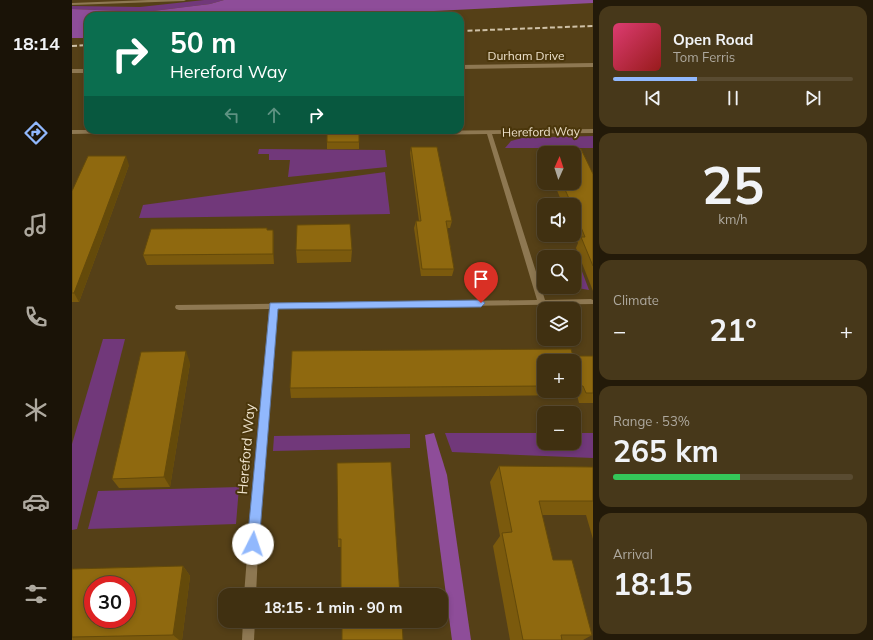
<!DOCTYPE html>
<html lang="en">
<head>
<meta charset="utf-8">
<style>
	:root { --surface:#403011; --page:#47381a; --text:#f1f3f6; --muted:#aea99f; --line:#594b31; --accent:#91b8fd }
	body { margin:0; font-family:Mulish,sans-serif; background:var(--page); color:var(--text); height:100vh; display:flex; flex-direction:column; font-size:15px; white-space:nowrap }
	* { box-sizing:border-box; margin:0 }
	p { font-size:13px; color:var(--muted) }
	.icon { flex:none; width:22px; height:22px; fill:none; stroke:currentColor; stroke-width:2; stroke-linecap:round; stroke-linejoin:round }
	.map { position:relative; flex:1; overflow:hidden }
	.sheet { display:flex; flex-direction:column; gap:6px; padding:6px; background:#231a09; width:280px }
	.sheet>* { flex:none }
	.top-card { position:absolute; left:12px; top:12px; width:380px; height:122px; border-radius:12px; box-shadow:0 2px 6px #0003,0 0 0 1px var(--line); background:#0b6e4f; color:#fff; overflow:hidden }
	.needle { width:26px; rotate:3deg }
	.controls { position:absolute; left:465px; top:146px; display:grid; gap:8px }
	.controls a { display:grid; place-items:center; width:44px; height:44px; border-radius:8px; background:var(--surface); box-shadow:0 2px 6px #0003,0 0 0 1px var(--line); font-size:20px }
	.speed { position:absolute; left:12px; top:576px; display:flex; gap:8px; font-size:20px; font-weight:700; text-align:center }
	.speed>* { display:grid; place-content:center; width:52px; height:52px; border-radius:50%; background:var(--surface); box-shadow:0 2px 6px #0003,0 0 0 1px var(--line); line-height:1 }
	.speed .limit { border:6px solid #d22; background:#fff; color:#111 }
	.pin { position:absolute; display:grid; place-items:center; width:34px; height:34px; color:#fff; margin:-41px -17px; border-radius:50% 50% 50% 0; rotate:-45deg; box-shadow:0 0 4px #0007 }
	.pin .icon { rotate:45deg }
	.me { position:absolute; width:44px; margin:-22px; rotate:4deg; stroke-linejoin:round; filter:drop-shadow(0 0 3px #0008) }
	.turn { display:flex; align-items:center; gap:14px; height:84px; padding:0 20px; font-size:18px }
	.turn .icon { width:52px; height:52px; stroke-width:2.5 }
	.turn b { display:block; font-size:28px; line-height:34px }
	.lanes { display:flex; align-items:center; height:38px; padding:0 20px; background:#0003; justify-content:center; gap:20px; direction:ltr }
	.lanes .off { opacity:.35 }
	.big { font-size:30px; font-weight:700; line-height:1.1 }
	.sheet .widget { flex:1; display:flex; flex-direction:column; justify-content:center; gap:6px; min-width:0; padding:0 14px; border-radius:12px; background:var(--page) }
	.sheet .dial { align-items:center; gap:0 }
	.dial b { font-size:52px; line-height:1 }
	.song { display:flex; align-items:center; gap:12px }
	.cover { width:48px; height:48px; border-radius:6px; background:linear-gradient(135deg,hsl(340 70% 55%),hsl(0 70% 35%)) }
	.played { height:4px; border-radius:2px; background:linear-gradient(90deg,var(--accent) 35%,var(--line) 35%) }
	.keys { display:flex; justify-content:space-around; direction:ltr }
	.heat { display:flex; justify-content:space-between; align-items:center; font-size:22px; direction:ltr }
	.charge { height:6px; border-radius:3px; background:linear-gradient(90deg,#34c759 53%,var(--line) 0) }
	.trip { position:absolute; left:146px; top:588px; width:230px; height:40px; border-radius:12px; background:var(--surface); box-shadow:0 2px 6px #0003,0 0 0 1px var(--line); font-weight:700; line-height:40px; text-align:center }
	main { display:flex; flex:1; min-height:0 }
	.tab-bar { display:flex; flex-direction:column; width:72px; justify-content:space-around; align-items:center; background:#1a1307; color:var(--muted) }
	.tab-bar .icon { width:28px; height:28px }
	.tab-bar .current { color:var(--accent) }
	.tab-bar b { font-size:18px; color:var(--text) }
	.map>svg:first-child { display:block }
	.green { fill:#71387a }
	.forest { fill:#8e4d99 }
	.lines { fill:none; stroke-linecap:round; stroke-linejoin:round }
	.minor { fill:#8e7852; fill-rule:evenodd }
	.rail { stroke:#cfc1a7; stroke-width:2; stroke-dasharray:5 2.5; stroke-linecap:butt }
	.wall { fill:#7b5a0d; fill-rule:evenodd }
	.shaded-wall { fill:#644a0a }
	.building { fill:#8f690f; stroke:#644a0a; fill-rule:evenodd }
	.route { fill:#91b8fd; stroke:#5e78a4 }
	.labels { text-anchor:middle; stroke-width:4; stroke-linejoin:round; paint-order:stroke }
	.far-street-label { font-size:12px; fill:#ede1cb; stroke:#4a360b }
	.street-label { font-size:14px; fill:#ede1cb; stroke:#4a360b }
</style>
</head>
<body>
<main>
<nav class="tab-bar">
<b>18:14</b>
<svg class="icon current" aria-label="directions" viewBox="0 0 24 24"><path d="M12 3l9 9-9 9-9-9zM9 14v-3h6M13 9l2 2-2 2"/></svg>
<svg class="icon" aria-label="music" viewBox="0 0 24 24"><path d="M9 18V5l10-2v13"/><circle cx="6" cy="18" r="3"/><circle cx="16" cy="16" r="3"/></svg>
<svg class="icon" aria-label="phone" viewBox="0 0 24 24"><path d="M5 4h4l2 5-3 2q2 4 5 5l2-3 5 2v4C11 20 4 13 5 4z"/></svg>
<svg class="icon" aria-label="climate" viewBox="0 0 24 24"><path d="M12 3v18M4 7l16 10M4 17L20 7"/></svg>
<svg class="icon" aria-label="car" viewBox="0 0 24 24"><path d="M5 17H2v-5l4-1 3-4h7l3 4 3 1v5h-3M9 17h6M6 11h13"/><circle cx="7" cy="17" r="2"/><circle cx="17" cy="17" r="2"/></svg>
<svg class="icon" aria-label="filters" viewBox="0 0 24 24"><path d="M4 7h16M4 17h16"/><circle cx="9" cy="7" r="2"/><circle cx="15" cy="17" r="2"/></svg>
</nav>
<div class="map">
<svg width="521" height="640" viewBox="0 0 521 640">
	<rect width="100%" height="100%" fill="#554017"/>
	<g class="green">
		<path d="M132 0H152L138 4 73 12 0 9V6L68 7Z"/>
		<path d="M521 136V148H433L439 141 450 138Z"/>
		<path d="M187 149 313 150 315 167 216 177 218 160H197V154H186Z"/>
		<path d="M313 172 318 214 67 218 71 205Z"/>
		<path d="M502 250 517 290 500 287H502V257H472V269L471 267 467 251Z"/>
		<path d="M31 339H53L5 529 0 530V444Z"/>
		<path d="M373 433H472V443H502V433H521V458L380 452Z"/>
		<path d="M338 434V448L201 451 202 436Z"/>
		<path d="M167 487 164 524 16 529 26 491Z"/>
	</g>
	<g class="forest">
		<path d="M152 0H521V3L261 16H16V38H0V9L73 12 138 4Z"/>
		<path d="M362 433 375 475 399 640H380L353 435Z"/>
	</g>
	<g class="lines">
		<g class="minor">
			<path d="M76 0H114L112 1 0 5V3Z"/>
			<path d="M521 63V67L388 69V65Z"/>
			<rect x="0" y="69" width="16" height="4"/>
			<path d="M521 129V133L420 134 473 300 519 299 521 300V304L205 309 187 531 184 595H172L177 531 197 309 107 310 104 309 103 307 104 305 465 300 415 134 347 135 344 133 347 131Z"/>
			<path d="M0 130H101L98 132 0 134Z"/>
			<path d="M171 621H183L182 640H170Z"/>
		</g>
		<g class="rail">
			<path d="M388 31 521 26"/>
			<path d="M0 46 16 45"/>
		</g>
	</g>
	<g class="wall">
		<path d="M255 130 287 142V149H255Z"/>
		<path d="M339 147 380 221 378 228H375L382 269 380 276H349L342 228 344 221H347L338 153Z"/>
		<path d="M476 149H509L521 174V291L504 248 506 243 502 233V205H491L482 183H502V153H475Z"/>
		<path d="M57 165 30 240 7 302H0V191Z"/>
		<path d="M195 230H201L202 240V264L75 265 71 255Z"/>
		<path d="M224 250H280L279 262 225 263Z"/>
		<path d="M501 356H521V403H507L505 395 219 398 218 388ZM472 361H502V391H472Z"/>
		<path d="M118 363 98 487 47 488 40 479Z"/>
		<path d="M265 463 328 595H269V547H266Z"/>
		<path d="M427 466 521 467V539L514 515H470L481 560 520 635 511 640H438L421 546 428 536 418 482Z"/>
		<path d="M111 566 118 576 110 640H0V569Z"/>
	</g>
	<g class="shaded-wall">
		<path d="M54 156 57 165 30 240 7 302 2 293Z"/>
		<path d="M201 230 202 240V264L201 254Z"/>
		<path d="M114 351 118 363 98 487 92 477Z"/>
		<path d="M111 566 118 576 110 640H107L101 635Z"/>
	</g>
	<g class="building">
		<rect x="255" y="130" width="32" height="12"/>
		<path d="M339 147H365L380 221H374L382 269H350L344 221H349Z"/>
		<path d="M476 149H509L521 174V266L509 237H513L502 210V205H500L490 183H502V153H478Z"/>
		<path d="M16 156H54L26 231 2 293H0V191Z"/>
		<path d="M278 224 280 250H224L225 225Z"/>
		<path d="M195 228V230H201V254L71 255 79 229Z"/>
		<path d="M499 349 501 356H521V393H514L511 386H502V361H472V386L218 388 220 351Z"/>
		<path d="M114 351 92 477 40 479 69 352Z"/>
		<path d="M319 462 328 595H269V539H266L265 463Z"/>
		<path d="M427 466 521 467V501H467L481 560H500L520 635H489L490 640H451L430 533 440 532Z"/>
		<path d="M111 566 101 635 0 637V569ZM21 585H55V619H21Z"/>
		<path d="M270 621H330L331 640H270Z"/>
	</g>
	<path class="route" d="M409 300 413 303 409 307 206 309 187 544 185 548 181 550 177 548 175 544 198 303Z"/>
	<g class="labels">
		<g class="far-street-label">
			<text x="454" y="60">Durham Drive</text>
			<text transform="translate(469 132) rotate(-1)" y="4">Hereford Way</text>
		</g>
		<g class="street-label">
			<text transform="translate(174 449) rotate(-85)" y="5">Hereford Way</text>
		</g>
	</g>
</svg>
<div class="controls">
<a><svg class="needle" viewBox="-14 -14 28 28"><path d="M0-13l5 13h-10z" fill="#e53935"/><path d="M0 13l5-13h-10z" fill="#aea99f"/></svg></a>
<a><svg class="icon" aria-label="sound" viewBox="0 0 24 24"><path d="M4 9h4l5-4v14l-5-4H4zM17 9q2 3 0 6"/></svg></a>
<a><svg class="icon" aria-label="search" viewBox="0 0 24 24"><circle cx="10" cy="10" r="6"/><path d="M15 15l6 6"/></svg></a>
<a><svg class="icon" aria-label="layers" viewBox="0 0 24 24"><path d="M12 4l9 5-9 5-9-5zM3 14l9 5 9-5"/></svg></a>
<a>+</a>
<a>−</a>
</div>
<div class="speed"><div class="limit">30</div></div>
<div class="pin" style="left:409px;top:303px;background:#d93025"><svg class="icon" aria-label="arrive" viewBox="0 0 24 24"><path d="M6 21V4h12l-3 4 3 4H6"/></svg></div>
<svg class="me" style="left:181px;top:544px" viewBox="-20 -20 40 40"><circle r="19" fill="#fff"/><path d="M0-13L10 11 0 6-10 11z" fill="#91b8fd"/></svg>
<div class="trip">18:15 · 1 min · 90 m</div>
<div class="top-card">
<div class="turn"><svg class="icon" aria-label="right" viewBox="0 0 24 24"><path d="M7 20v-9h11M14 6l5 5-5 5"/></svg><div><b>50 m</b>Hereford Way</div></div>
<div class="lanes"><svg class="icon off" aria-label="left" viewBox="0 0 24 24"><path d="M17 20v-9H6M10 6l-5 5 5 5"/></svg><svg class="icon off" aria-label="ahead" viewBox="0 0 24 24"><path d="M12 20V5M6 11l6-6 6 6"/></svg><svg class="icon" aria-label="right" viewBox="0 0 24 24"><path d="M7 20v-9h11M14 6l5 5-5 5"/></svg></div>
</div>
</div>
<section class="sheet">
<div class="widget">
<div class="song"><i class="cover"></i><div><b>Open Road</b><p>Tom Ferris</p></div></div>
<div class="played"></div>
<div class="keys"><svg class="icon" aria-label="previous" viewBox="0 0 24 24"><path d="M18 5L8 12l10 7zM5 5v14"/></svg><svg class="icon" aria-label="pause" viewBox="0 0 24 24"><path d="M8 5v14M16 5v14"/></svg><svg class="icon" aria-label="next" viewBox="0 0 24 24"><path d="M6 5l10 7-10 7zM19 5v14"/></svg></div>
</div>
<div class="widget dial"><b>25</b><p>km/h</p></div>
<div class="widget"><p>Climate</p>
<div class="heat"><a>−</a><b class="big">21°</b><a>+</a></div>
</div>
<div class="widget"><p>Range · 53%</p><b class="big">265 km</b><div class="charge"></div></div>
<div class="widget"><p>Arrival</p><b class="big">18:15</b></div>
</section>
</main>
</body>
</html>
